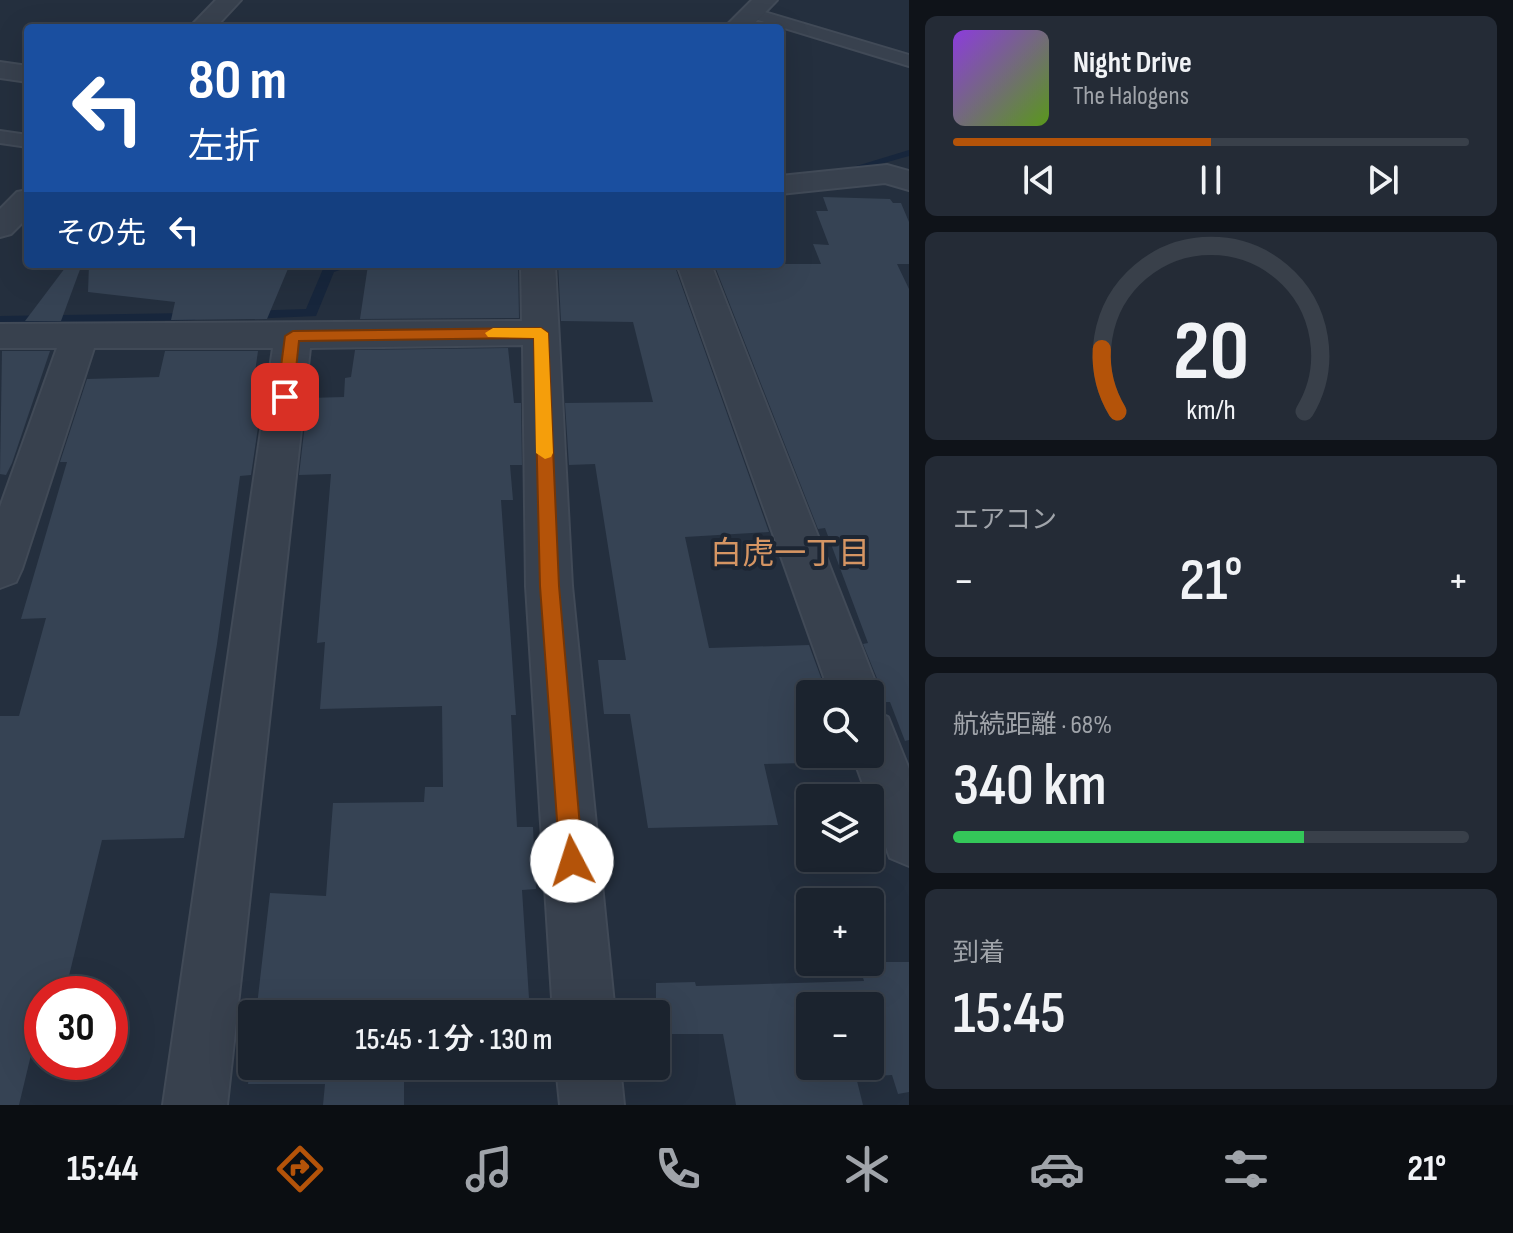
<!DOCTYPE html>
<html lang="ja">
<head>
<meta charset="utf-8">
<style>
	:root { --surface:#1b232e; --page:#242b36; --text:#f1f3f6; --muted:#a0a4aa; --line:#39404a; --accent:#b45309 }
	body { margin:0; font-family:"Sofia Sans Condensed","Noto Sans JP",sans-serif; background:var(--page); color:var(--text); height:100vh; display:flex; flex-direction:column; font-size:30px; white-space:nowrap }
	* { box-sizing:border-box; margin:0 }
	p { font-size:26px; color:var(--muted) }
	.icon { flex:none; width:44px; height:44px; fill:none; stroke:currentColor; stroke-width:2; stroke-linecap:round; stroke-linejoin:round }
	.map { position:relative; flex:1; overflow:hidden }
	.details { display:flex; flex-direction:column; gap:16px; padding:16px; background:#0f1319; width:604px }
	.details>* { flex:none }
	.hud { position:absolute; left:24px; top:24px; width:760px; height:244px; border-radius:8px; box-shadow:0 8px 32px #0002,0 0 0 2px var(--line); background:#1a4fa0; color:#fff; overflow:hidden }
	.buttons { position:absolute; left:796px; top:680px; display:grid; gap:16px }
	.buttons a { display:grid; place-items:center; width:88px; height:88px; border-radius:8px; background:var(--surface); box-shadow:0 8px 32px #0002,0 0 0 2px var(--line); font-size:40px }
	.speed { position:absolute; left:24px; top:976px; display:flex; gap:16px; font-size:40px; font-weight:700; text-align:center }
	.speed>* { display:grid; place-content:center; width:104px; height:104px; border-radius:50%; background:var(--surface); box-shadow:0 8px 32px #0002,0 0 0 2px var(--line); line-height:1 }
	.speed .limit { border:12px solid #d22; background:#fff; color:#111 }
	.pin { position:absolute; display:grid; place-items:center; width:68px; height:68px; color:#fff; margin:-34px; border-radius:16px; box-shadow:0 4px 12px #0006 }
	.me { position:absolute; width:88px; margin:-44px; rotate:355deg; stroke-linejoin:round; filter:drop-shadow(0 0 6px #0008) }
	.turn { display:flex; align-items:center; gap:28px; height:168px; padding:0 32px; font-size:36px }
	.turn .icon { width:104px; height:104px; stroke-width:2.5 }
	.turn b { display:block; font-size:56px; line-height:68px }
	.then { display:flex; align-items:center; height:76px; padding:0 32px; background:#0003; gap:16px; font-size:30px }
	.big { font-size:60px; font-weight:600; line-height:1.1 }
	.details .widget { flex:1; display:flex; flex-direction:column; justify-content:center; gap:12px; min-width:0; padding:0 28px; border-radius:12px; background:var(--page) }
	.details .dial { align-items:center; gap:0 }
	.dial svg { height:208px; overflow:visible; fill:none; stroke:var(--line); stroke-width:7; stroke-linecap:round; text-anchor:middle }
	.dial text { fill:var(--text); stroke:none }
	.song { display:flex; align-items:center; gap:24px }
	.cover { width:96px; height:96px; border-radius:12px; background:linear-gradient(135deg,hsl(270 70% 55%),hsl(90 70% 35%)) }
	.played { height:8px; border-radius:4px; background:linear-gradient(90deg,var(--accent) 50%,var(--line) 50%) }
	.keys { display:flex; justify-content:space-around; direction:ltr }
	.heat { display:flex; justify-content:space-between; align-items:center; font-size:44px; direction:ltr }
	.charge { height:12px; border-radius:6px; background:linear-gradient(90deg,#34c759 68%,var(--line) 0) }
	.trip { position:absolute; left:238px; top:1000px; width:432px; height:80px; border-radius:8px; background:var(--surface); box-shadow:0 8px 32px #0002,0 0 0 2px var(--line); font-weight:600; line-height:80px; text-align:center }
	.tabs { display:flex; height:128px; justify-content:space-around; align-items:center; background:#0b0e12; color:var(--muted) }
	.tabs .icon { width:56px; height:56px }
	.tabs .active { color:var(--accent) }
	.tabs b { font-size:36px; color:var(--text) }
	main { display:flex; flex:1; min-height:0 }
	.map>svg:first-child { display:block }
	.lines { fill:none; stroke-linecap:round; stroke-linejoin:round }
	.stream { fill:#17263c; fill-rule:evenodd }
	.building { fill:#364354; fill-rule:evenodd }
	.service-casing { stroke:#414a57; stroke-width:4 }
	.minor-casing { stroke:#414a57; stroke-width:4 }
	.tertiary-casing { stroke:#414a57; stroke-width:4 }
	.service { fill:#38414e; fill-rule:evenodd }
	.minor { fill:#38414e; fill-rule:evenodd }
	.tertiary { fill:#38414e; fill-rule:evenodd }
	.route { fill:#b45309; stroke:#753606; stroke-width:2 }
	.slow { fill:#f59e0b }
	.labels { text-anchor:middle; stroke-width:8; stroke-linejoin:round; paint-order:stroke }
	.neighbourhood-label { font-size:32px; fill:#d59563; stroke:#1d2633 }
</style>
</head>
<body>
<main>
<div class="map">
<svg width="909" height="1105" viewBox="0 0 909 1105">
	<rect width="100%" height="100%" fill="#242f3e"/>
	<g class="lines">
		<g class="stream">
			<path d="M909 150V156L845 174 840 171Z"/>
			<path d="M334 264H357L334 272 316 316 250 319 244 315 250 311 306 309 323 269Z"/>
			<path d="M190 313 196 317 195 320 0 324V316Z"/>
		</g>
	</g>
	<g class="building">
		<path d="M823 197 890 199 893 203H901L909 222V264H897L909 289V740L905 741 890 702H879L883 693 863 644 868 643 825 528 818 529 714 264H821L813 244 829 245 816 211H828Z"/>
		<path d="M68 264H82L61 321H25Z"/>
		<path d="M89 264H290L267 319 171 320 175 302 88 292Z"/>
		<path d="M455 264H518L519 318 360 319 368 265 455 267Z"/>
		<path d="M558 264H674L769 532 685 537 709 648 809 645 827 694H810V754H840L843 762 764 764 778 825 648 828 630 714H604L598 660H626L595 464 569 465 565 403 653 402 633 322 561 321Z"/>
		<path d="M508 348 514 403H521L522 465H510L513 500H501L516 715H511L517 827H533L536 889 522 890 530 1014H256L270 893 326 896 333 803 424 802 425 787H443L442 706 320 709 325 642 317 643 331 474 299 475 308 398 344 397 345 378 351 377 355 350Z"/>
		<path d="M2 351H50L12 463 6 475 0 474Z"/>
		<path d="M165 351H258L251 400H262L251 475 240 476 217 644 184 838 102 840 67 984H48L46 994H42V1009L19 1105H0V716H19L46 618 21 619 67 462H60L87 379 159 377Z"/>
		<path d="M858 962H909V1092L898 1094 892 1075 856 1077 863 1105H736L723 1034H656V983L695 982 696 986 864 981ZM810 1006H870V1066H810Z"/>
		<path d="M252 1052V1066H533L534 1075 404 1077V1105H323L325 1084H248Z"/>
	</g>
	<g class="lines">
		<g class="service-casing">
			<g id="service">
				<path d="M751 8 909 55V66L745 16V10Z"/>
				<path d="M0 131 28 135V147L0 143Z"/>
			</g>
		</g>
		<g class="minor-casing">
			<g id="minor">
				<path d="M752 0H777L750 28H724Z"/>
				<path d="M0 62 28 66V82L0 78Z"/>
				<path d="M887 165 909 171V190L885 183 780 194V176Z"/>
				<path d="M521 264H555L572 586 615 1014H553L526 586 523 345 310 348 227 1105H163L273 348H94L22 569 16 582 0 588V507L57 348H0V324L522 321Z"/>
				<path d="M677 264H711L880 694 872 710 888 717 909 769V866L890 858 852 754H870V694H830Z"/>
				<path d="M556 1066H620L624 1105H560Z"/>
			</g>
		</g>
		<g class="tertiary-casing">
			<g id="tertiary">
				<path d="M216 0H241L215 28H189Z"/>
				<path d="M28 190V217L11 234 0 237V209L17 192Z"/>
			</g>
		</g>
		<use href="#service" class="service"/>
		<use href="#minor" class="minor"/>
		<use href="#tertiary" class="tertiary"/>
	</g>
	<path class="route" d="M541 328 548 333 559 586 583 861 580 870 572 873 564 870 560 861 540 586 534 338 299 341 293 397 285 403 277 397 285 336 293 331Z"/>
	<path class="slow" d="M493 328H541L548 333 553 453 551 457 545 459 536 453 534 338 488 337 485 333Z"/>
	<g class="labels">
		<g class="neighbourhood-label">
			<text x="790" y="564">白虎一丁目</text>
		</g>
	</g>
</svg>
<div class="buttons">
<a><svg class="icon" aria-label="search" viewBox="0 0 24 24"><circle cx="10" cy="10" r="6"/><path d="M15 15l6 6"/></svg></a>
<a><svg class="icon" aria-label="layers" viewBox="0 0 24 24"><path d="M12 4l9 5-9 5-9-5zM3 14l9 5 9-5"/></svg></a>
<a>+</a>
<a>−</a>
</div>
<div class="speed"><div class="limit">30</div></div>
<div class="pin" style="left:285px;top:397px;background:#d93025"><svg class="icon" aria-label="arrive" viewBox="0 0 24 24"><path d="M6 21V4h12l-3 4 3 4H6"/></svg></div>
<svg class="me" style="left:572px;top:861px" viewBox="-20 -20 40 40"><circle r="19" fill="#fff"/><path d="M0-13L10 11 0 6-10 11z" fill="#b45309"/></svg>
<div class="trip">15:45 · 1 分 · 130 m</div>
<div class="hud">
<div class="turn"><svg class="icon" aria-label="left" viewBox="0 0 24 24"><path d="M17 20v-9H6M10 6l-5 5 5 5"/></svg><div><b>80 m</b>左折</div></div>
<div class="then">その先<svg class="icon" aria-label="left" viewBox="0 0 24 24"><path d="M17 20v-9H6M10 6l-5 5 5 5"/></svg></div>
</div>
</div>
<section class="details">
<div class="widget">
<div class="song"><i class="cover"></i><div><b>Night Drive</b><p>The Halogens</p></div></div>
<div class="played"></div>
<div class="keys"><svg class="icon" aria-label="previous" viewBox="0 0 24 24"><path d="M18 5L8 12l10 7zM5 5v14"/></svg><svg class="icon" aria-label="pause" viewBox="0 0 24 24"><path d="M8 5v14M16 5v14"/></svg><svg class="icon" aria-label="next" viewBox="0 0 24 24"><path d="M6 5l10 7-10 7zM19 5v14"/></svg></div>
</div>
<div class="widget dial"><svg viewBox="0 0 100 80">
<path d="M14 69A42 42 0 1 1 86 69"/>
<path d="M14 69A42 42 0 0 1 8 45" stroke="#b45309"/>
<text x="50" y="56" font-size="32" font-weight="700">20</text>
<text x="50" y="72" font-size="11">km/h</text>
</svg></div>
<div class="widget"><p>エアコン</p>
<div class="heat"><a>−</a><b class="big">21°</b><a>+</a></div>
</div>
<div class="widget"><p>航続距離 · 68%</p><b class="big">340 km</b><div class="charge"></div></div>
<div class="widget"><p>到着</p><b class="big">15:45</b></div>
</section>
</main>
<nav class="tabs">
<b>15:44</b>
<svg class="icon active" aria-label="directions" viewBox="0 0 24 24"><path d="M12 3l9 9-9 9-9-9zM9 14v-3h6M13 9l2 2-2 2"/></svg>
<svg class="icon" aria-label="music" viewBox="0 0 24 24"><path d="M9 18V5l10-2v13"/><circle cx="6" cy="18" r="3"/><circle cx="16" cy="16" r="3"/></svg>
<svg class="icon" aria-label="phone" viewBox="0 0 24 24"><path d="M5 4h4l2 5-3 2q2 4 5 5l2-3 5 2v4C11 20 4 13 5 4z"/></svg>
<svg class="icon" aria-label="climate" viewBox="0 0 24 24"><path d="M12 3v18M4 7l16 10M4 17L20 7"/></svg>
<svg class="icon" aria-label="car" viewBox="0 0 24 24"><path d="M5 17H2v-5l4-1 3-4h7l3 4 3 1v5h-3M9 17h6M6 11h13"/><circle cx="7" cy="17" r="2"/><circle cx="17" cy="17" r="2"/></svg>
<svg class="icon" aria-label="filters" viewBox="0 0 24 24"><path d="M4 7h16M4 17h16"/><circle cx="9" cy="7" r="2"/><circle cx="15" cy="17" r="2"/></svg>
<b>21°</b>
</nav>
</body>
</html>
